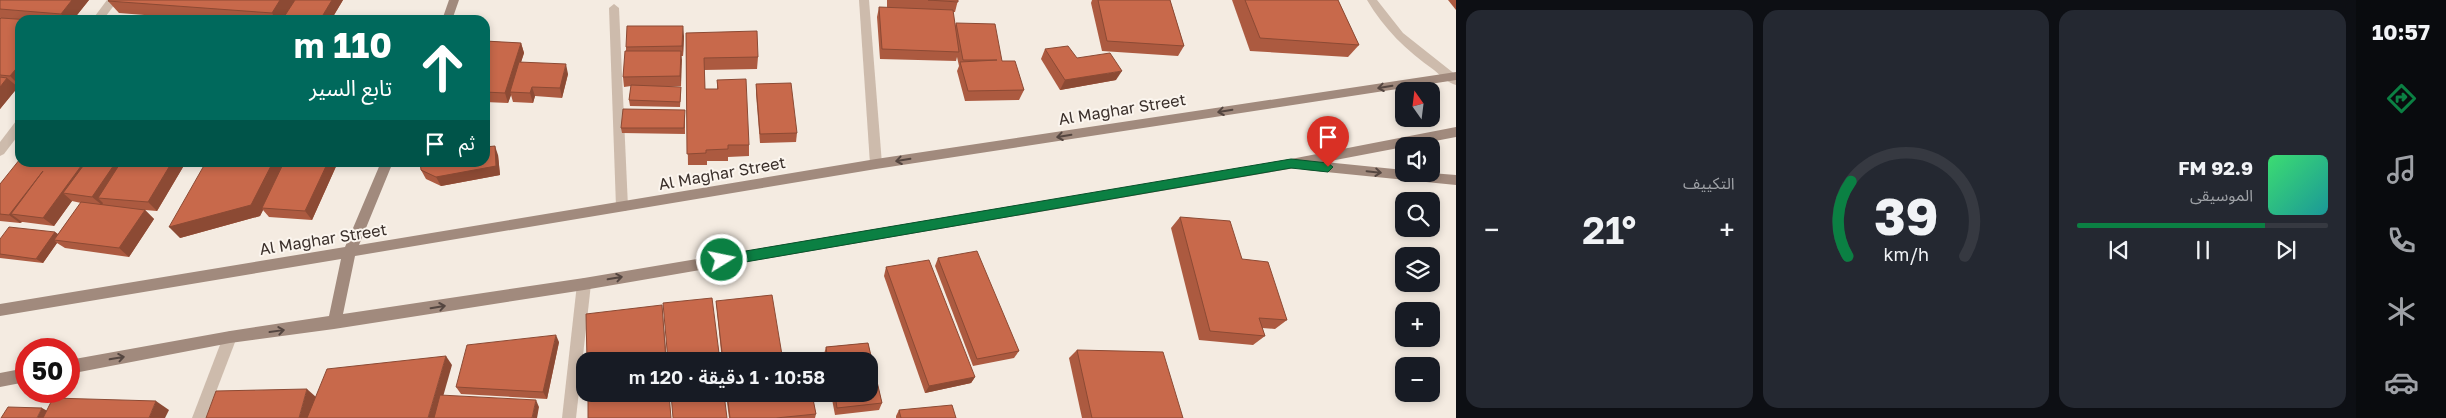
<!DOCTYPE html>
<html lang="ar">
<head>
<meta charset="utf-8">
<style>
	:root { --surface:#171b24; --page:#242831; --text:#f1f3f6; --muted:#9ea1a6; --line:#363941; --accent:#0b8043 }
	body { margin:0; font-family:"Golos Text","Noto Sans Arabic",sans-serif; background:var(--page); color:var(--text); direction:rtl; height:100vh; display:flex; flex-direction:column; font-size:19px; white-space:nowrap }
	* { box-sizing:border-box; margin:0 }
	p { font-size:16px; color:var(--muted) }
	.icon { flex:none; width:28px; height:28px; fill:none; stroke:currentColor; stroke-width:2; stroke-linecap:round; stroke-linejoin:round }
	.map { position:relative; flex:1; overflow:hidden; direction:ltr }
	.sheet { display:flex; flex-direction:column; gap:10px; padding:10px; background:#0d0f14; width:900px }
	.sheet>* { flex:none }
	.hud { position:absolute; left:15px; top:15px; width:475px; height:152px; border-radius:15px; box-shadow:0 2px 8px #0003; direction:rtl; background:#00695c; color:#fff; overflow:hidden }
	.needle { width:32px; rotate:346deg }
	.buttons { position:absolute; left:1395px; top:82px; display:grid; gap:10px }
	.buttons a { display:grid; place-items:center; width:45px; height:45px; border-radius:10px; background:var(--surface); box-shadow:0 2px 8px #0003; font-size:25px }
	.speed { position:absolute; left:15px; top:338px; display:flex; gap:10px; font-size:25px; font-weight:700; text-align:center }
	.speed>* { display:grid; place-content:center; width:65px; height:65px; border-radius:50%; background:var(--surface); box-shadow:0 2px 8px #0003; line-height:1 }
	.speed .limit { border:8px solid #d22; background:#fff; color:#111 }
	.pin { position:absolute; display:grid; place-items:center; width:42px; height:42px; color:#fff; margin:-51px -21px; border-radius:50% 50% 50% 0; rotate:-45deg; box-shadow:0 0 5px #0007 }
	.pin .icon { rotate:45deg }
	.me { position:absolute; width:55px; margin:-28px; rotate:80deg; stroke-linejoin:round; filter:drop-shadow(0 0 4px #0008) }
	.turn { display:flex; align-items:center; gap:18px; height:105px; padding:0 15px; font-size:22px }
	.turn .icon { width:65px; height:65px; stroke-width:2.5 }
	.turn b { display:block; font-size:35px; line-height:42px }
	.then { display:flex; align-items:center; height:48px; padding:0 15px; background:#0003; gap:10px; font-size:19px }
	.big { font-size:38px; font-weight:600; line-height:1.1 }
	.sheet .widget { flex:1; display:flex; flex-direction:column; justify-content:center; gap:8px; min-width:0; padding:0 18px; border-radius:15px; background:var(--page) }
	.sheet .dial { align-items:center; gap:0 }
	.dial svg { height:130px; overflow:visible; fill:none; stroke:var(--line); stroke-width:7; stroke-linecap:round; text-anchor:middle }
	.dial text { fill:var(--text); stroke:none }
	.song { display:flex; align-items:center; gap:15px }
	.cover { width:60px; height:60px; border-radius:8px; background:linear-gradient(135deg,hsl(140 70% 55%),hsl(180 70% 35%)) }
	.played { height:5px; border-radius:2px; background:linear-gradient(90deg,var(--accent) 75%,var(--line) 75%) }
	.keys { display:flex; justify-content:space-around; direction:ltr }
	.heat { display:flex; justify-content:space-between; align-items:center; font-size:28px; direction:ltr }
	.sheet .tiles { flex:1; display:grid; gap:10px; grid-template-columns:repeat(3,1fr) }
	.trip { position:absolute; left:576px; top:352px; width:302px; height:50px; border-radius:15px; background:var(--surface); box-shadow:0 2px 8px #0003; font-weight:600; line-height:50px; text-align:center; direction:rtl }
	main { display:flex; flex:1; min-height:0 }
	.tabs { display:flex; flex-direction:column; width:90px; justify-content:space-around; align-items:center; background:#090b0e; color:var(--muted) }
	.tabs .icon { width:35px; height:35px }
	.tabs .active { color:var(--accent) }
	.tabs b { font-size:22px; color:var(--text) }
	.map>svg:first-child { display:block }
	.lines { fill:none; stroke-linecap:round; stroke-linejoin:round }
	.street { fill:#cdbbac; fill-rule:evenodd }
	.secondary { fill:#a18a7d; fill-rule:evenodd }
	.wall { fill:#ac5a40 }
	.shaded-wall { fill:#8c4a34 }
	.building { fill:#c8694b; stroke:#8c4a34 }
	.oneway { stroke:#544640 }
	.route { fill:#0b8043; stroke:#07532c }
	.labels { text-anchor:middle; stroke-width:4; stroke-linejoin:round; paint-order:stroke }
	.street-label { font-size:16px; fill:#3b302b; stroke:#fbf5ee }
</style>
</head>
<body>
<main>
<nav class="tabs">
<b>10:57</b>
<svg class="icon active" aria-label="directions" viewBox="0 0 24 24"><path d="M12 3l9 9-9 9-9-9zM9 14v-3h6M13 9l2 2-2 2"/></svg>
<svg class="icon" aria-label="music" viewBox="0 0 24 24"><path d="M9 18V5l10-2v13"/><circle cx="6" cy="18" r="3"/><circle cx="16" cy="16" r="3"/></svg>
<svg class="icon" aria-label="phone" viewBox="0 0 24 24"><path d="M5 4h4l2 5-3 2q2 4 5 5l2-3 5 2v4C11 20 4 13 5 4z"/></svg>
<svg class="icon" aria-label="climate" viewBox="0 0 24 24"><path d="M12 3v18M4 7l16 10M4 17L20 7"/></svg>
<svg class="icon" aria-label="car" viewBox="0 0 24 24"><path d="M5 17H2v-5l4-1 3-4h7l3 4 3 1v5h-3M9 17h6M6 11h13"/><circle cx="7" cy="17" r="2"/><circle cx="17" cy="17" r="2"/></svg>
</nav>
<section class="sheet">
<div class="tiles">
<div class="widget">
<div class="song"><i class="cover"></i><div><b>92.9 FM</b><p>الموسيقى</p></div></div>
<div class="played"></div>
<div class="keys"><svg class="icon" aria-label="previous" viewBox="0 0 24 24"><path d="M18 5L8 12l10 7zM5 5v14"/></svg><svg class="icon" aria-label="pause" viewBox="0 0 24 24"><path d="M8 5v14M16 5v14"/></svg><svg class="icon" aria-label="next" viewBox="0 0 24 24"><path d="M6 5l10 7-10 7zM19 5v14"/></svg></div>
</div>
<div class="widget dial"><svg viewBox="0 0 100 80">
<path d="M14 69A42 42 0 1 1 86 69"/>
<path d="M14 69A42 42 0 0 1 16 23" stroke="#0b8043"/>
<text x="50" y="56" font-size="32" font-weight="700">39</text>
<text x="50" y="72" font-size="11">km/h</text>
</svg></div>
<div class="widget"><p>التكييف</p>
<div class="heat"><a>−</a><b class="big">21°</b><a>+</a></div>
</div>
</div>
</section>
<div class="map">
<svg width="1456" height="418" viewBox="0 0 1456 418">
	<rect width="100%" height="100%" fill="#f4ebe1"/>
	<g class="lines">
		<g class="street">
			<path d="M107 0H118L103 20H92Z"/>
			<path d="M859 0H869L882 164 876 169 870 164Z"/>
			<path d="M1367 0H1377L1403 33 1456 75V85C1448 83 1440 75 1434 70 1406 50 1384 29 1367 0Z"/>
			<path d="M614 4 619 8 628 207 626 211H618L616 207 609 8Z"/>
			<path d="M20 120V133L4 154 0 156V142L16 121Z"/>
			<path d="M584 278 589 280 591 284 576 418H562L577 284 579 280Z"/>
			<path d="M230 331 235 333 237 337 206 418H192L223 337 225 333Z"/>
		</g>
		<g class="secondary">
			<path d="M449 0H459L452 20H442Z"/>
			<path d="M1456 72V80L876 169 355 256 343 314 584 278 1291 159 1456 127V137L1325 162 1404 170V174L1431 173 1456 175V185L1306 170 1301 167 584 290 334 329 230 343 69 374V360L230 331 329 316 341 259 0 316V304L345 247 381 162H393L359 245 876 159Z"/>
			<path d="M26 368V382L0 387V373Z"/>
		</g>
	</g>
	<g class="wall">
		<path d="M0 0H89L73 20H20V86L16 85 18 87 0 109Z"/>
		<path d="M343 0 331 20H208L119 13 108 1Z"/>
		<path d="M887 0H958L955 12H953L955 26 956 23 1002 61 1024 90 1019 100 965 101 957 71 959 66 957 57 956 61 880 59 877 17 879 7 887 8Z"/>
		<path d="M1092 0H1170L1184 46 1178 56 1102 51 1091 3Z"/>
		<path d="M1232 0H1338L1359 45 1348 57 1250 51Z"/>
		<path d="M1448 0H1456V10Z"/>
		<path d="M686 33 758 57 757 69 704 70 705 89H717V80L749 145V156L728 157V161H707V165H688Z"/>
		<path d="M684 36 683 56H681V86H658L681 87V92L680 107 630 106 629 100 631 86 624 87 623 77 626 51V47Z"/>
		<path d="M485 41 521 43 524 53 521 62 568 74 562 98 535 96 533 103 513 102 511 95 508 103 485 102Z"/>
		<path d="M1045 49 1077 58 1116 80 1060 90 1041 59Z"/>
		<path d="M756 84 797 133 796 142 760 143 756 94Z"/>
		<path d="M685 115V134L622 133 621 128Z"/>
		<path d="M498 155 500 175 441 186 426 179 421 170Z"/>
		<path d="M20 162H186L157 211 145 210 154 219 129 257 65 248 57 243 43 263 0 258V239L55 232 58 234 81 203 72 201 54 226 23 222H22L20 223 0 221V184Z"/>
		<path d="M206 162H338L312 220 269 217 263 210 260 216 180 238Z"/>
		<path d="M1180 217 1242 259 1287 320 1275 329 1262 328 1265 336 1253 345 1199 340 1171 228Z"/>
		<path d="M938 258 1019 351 1014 358 973 366 935 266Z"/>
		<path d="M886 267 975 377 971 383 925 393 884 276Z"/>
		<path d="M716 301 783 361H722Z"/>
		<path d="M559 342 547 399 461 394 456 387Z"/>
		<path d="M868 343 882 403 879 410 835 415 831 394H870V361H825L824 354 826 347Z"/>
		<path d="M1077 350 1183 418H1082L1069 358Z"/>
		<path d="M726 394H812L816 414 815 418H729Z"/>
		<path d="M899 410 956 418H896V416Z"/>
	</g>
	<g class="shaded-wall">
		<path d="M72 0H89L73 20H66L61 14Z"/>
		<path d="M280 0H295L283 20H276L272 13Z"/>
		<path d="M332 0H343L331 20H320Z"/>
		<path d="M683 26 684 36 683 56 682 46Z"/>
		<path d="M521 43 524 53 511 93 510 92 511 95 508 103 505 93Z"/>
		<path d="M681 51 682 60 681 86 680 76Z"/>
		<path d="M20 64V86L10 76Z"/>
		<path d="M566 64 568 74 562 98 560 88Z"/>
		<path d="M1122 71 1116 80 1060 90 1065 80Z"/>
		<path d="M7 78 18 87 0 109V87Z"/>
		<path d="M532 87 535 96 533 103 530 93Z"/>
		<path d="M495 146 498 155 500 175 441 186 436 177Z"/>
		<path d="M84 162H96L63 193 72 201 54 226 43 218Z"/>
		<path d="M116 162H132L98 198 103 203 102 205 92 197Z"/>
		<path d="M172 162H186L157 211 148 202Z"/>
		<path d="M273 162H287L262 208 263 210 260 216 180 238 169 227Z"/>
		<path d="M328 162H338L312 220 305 211Z"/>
		<path d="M43 171 11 214 22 222 20 223 9 215Z"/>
		<path d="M145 210 154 219 129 257 119 248Z"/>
		<path d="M55 232 61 237 54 240 57 243 43 263 36 259Z"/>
		<path d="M662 305 663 315 667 361H666Z"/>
		<path d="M556 335 559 342 547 399 543 392Z"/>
		<path d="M446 356 452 365 437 418H428Z"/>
		<path d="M975 377 971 383 925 393 929 386Z"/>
		<path d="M307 389 316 397 311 418H299Z"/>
		<path d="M536 400 539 407 537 418H532Z"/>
		<path d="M156 401 169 410 165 418H149Z"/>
		<path d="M42 408 55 415 53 418H37Z"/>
	</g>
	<g class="building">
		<path d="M0 0H72L61 14 0 9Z"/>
		<path d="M109 0H280L272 13 108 1Z"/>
		<path d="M295 0H332L320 20H282Z"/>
		<path d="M928 0H958V2Z"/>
		<path d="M1098 0H1170L1184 46 1107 41Z"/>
		<path d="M1245 0H1338L1359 45 1260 38Z"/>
		<path d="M879 7 953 10 959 52 882 49Z"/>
		<path d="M1 18 31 20H20V64L10 76 0 75V19Z"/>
		<path d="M956 23 995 24 1002 61H1015L1024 90 968 91 960 62 997 60H963Z"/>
		<path d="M627 26H683L682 46 626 47Z"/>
		<path d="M757 31 758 57 704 58 705 89H718L717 80 746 79 749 145H728V149L706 150V153L687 154 686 33Z"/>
		<path d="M485 41 521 43 505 93 485 92Z"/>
		<path d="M1068 46 1077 58 1110 53 1122 71 1065 80 1045 49Z"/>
		<path d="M625 51H681L680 76 623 77Z"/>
		<path d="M519 62 566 64 560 88 532 87 530 93 510 92Z"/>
		<path d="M0 77 7 78 0 87Z"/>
		<path d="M791 83 797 133 760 134 756 84Z"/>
		<path d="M631 85 681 87 680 102 629 100Z"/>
		<path d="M623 109 685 110 684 128H621Z"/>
		<path d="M495 146 496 166 436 177 421 170 420 162H485V147Z"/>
		<path d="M20 159V162H84L43 218 11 214 43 171 9 215 0 214V184Z"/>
		<path d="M86 162H116L92 197 63 193Z"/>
		<path d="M121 162H172L148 202 98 198Z"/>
		<path d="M206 162H273L251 205 169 227Z"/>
		<path d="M284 162H328L305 211 262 208Z"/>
		<path d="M81 202 145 210 119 248 54 240Z"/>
		<path d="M1180 217 1230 221 1242 259 1268 262 1287 320 1259 318 1265 336 1210 331Z"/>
		<path d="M9 227 55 232 36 259 0 254V239Z"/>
		<path d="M977 251 1019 351 977 359 938 258Z"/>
		<path d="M929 260 975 377 929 386 886 267Z"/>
		<path d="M772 295 783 361H723L716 301Z"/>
		<path d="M712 298 720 361H668L663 303Z"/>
		<path d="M662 305 666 361H587L586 314Z"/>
		<path d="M556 335 543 392 456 387 467 345Z"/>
		<path d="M868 343 882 403 837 408 835 394H870V361H828L826 347Z"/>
		<path d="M1077 350 1163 352 1183 418H1092Z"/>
		<path d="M446 356 428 418H307L327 369Z"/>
		<path d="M806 359 807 361H791Z"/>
		<path d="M307 389 299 418H206L216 391Z"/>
		<path d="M588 394H669L671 418H588Z"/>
		<path d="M671 394H724L727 418H673Z"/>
		<path d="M727 394H812L816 414 776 418H730Z"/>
		<path d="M440 395 536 400 532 418H434Z"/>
		<path d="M53 398 156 401 149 418H43Z"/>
		<path d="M952 405 956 418H901L899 410Z"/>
		<path d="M8 407 42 408 37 418H1Z"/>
	</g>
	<defs><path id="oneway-shaft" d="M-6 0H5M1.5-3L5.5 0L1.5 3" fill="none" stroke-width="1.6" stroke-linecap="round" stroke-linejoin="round" transform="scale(1.25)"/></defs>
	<g class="oneway">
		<use href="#oneway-shaft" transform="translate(1385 87) rotate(171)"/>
		<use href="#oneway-shaft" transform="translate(1225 111) rotate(171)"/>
		<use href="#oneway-shaft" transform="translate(1064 136) rotate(171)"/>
		<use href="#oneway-shaft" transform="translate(903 160) rotate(171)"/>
		<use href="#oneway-shaft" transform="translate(1374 172) rotate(6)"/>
		<use href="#oneway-shaft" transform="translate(615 278) rotate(-10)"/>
		<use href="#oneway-shaft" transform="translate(438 307) rotate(-9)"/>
		<use href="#oneway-shaft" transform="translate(277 331) rotate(-8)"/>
		<use href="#oneway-shaft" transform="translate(117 358) rotate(-10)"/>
	</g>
	<path class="route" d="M1291 159 1328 163 1333 167 1328 172 1291 168 722 266 716 260 722 255Z"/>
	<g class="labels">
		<g class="street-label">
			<text transform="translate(1122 109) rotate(-9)" y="6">Al Maghar Street</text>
			<text transform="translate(722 173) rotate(-10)" y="6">Al Maghar Street</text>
			<text transform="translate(323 239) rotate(-9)" y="6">Al Maghar Street</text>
		</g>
	</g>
</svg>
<div class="buttons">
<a><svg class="needle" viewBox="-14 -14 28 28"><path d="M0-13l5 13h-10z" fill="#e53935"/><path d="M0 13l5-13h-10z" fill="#9ea1a6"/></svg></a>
<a><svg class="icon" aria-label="sound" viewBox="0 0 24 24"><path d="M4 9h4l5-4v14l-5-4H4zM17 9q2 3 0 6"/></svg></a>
<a><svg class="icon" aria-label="search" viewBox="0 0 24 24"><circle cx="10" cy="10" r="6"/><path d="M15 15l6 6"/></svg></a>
<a><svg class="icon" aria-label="layers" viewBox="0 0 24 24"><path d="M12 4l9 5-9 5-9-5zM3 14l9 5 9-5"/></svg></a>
<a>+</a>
<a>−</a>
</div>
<div class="speed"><div class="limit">50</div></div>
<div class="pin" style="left:1328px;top:167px;background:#d93025"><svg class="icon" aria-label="arrive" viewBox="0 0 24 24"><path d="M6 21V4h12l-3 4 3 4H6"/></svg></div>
<svg class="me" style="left:722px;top:260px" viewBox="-20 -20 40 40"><circle r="17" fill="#0b8043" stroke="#fff" stroke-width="3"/><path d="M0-11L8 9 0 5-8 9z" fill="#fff"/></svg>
<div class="trip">10:58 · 1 دقيقة · 120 m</div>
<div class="hud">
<div class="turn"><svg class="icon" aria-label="ahead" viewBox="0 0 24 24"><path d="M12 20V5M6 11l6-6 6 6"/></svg><div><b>110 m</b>تابع السير</div></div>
<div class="then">ثم<svg class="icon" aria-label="arrive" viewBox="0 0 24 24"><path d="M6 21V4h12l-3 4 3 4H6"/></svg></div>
</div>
</div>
</main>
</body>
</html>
